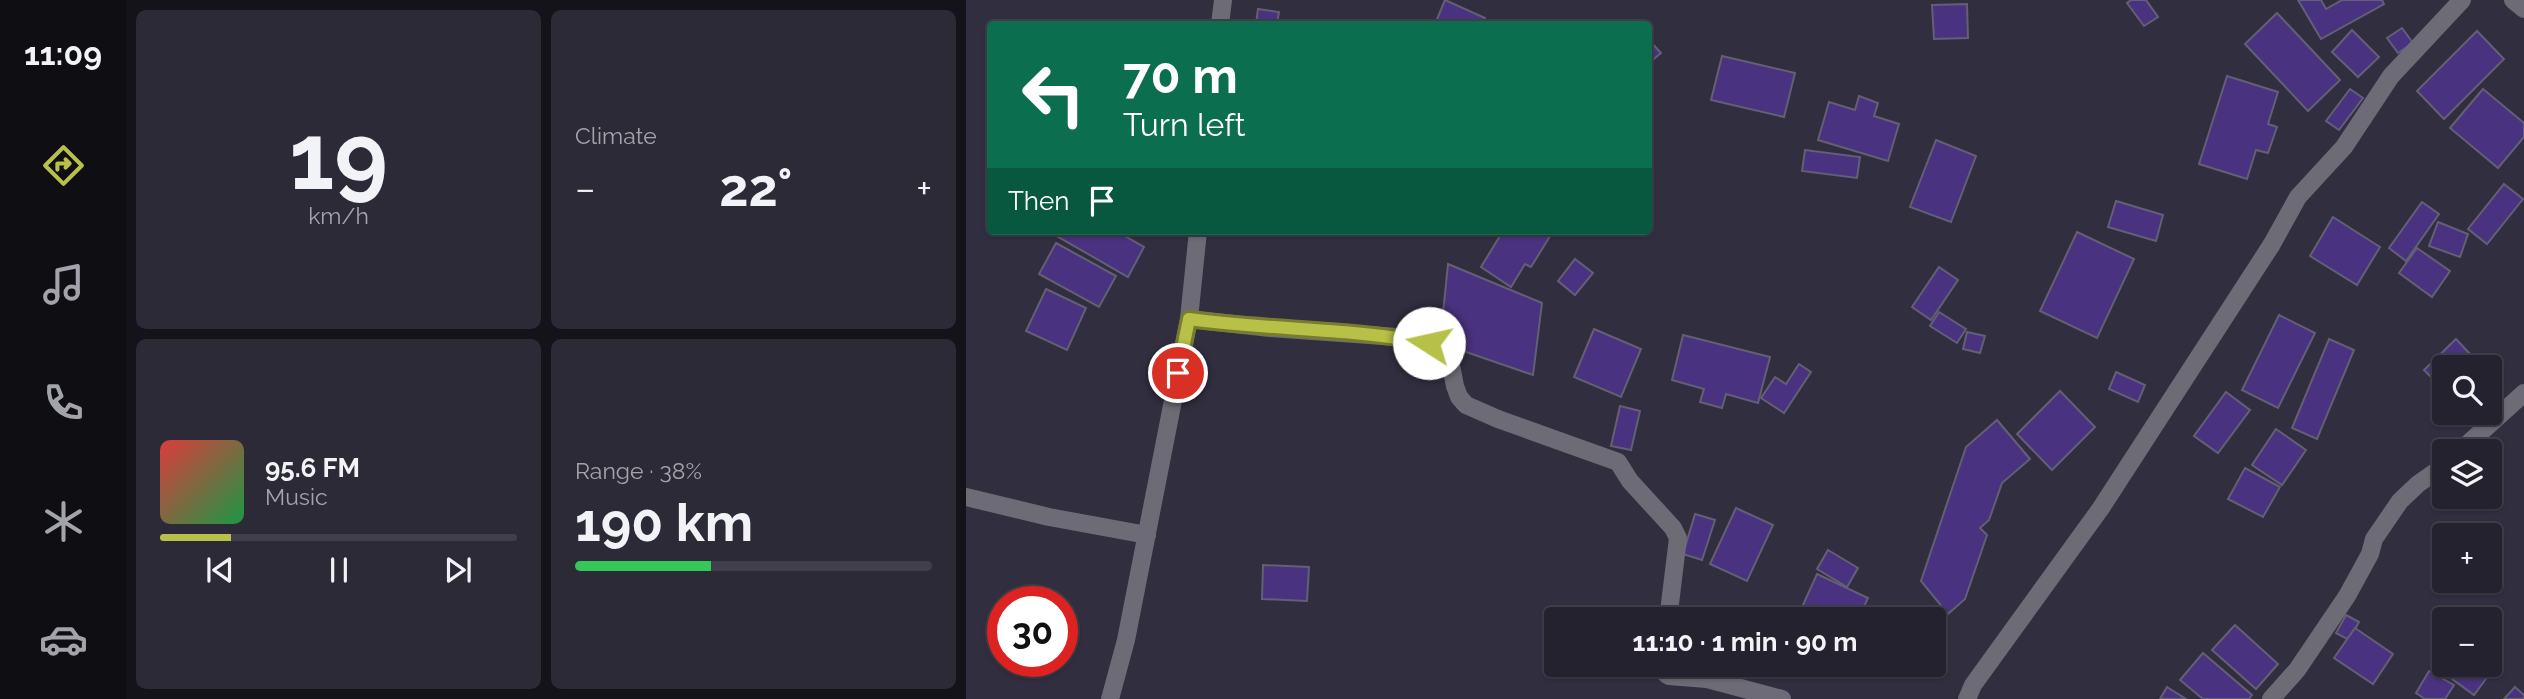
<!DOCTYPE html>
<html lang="en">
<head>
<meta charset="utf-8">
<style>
	:root { --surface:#252230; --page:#2d2a38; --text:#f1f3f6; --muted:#a3a4ab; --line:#423f4c; --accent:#b8c147 }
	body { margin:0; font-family:Raleway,sans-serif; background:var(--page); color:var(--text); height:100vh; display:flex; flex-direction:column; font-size:26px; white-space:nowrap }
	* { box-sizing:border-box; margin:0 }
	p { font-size:23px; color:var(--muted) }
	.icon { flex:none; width:38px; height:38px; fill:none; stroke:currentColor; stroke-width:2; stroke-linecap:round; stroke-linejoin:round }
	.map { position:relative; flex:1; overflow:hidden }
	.sheet { display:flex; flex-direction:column; gap:10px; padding:10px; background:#14131a; width:840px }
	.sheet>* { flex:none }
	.guide { position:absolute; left:21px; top:21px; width:665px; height:214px; border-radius:7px; box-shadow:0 2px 5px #0004,0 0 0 2px var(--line); background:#0b6e4f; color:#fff; overflow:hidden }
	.tools { position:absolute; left:1466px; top:355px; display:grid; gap:14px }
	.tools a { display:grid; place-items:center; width:70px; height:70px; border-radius:7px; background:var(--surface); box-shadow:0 2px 5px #0004,0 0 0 2px var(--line); font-size:35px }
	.speed { position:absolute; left:21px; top:586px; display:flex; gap:14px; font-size:35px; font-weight:700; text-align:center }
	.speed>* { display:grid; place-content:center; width:91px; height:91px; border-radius:50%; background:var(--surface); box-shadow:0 2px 5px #0004,0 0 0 2px var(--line); line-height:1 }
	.speed .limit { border:10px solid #d22; background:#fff; color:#111 }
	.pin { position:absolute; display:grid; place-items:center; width:60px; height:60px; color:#fff; margin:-30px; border:4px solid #fff; border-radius:50%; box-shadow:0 2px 7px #0007 }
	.me { position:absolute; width:77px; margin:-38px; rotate:280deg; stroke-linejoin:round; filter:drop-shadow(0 0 5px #0008) }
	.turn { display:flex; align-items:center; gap:24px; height:147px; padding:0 21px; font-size:32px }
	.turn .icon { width:91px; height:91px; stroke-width:2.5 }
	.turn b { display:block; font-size:49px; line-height:60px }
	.then { display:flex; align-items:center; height:66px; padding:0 21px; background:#0003; gap:14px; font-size:26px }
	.big { font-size:52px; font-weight:700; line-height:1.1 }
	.sheet .card { flex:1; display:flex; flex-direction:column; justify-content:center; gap:10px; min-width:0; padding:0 24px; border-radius:10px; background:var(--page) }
	.sheet .dial { align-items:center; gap:0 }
	.dial b { font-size:91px; line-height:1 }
	.song { display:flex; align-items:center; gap:21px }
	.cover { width:84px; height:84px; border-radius:10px; background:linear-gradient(135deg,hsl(0 70% 55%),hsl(140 70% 35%)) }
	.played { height:7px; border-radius:4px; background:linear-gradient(90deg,var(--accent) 20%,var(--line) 20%) }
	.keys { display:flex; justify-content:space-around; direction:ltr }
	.heat { display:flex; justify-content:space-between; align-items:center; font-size:38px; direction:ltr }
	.charge { height:10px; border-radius:5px; background:linear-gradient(90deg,#34c759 38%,var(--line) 0) }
	.sheet .tiles { flex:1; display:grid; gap:10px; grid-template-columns:repeat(2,1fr) }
	.trip { position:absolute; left:578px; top:607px; width:402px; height:70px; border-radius:7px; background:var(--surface); box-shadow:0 2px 5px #0004,0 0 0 2px var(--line); font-weight:700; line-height:70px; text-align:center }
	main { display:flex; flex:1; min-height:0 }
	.tabs { display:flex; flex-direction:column; width:126px; justify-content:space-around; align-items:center; background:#0f0e13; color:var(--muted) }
	.tabs .icon { width:49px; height:49px }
	.tabs .current { color:var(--accent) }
	.tabs b { font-size:32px; color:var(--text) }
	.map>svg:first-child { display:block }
	.building { fill:#49327f; stroke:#635f74; stroke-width:2 }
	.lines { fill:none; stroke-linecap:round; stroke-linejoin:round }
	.minor { stroke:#6d6c76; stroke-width:18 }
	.route-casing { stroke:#787d2e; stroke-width:18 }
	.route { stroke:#b8c147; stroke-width:12 }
</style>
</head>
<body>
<main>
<nav class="tabs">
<b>11:09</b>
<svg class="icon current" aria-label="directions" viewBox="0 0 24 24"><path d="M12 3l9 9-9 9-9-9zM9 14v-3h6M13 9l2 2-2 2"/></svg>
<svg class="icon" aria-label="music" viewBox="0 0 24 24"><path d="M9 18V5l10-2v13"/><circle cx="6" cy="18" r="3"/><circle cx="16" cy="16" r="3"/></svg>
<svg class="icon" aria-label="phone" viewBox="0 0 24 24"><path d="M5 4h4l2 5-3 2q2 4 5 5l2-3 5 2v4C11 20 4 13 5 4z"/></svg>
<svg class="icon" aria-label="climate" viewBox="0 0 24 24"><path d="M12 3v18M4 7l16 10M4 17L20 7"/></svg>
<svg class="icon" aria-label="car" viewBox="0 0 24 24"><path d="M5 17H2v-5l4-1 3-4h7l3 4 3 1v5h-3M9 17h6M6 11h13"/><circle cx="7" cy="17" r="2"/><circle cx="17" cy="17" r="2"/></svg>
</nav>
<section class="sheet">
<div class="tiles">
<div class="card dial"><b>19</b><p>km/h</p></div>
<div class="card"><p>Climate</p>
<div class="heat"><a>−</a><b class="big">22°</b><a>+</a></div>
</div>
<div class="card">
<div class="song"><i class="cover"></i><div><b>95.6 FM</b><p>Music</p></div></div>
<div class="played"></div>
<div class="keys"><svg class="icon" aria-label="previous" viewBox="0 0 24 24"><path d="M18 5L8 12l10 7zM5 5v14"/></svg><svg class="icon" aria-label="pause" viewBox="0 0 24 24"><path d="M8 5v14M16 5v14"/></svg><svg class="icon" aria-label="next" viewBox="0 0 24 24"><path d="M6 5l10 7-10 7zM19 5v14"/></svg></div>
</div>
<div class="card"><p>Range · 38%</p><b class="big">190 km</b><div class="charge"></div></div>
</div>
</section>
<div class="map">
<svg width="1558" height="699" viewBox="0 0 1558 699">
	<rect width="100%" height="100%" fill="#312e40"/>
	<g class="building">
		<path d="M479 0 519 18 516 24H469Z"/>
		<path d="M1165 0H1180L1192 17 1178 26 1161 3Z"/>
		<path d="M1332 0H1355L1360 9 1376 0H1416L1418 4 1355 39Z"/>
		<path d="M1001 4 1002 38 968 39 966 5Z"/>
		<path d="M292 9 313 12 311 24H290Z"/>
		<path d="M1311 13 1374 80 1342 111 1279 44Z"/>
		<path d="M1436 28 1447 43 1432 53 1421 38Z"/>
		<path d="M1386 30 1413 57 1392 77 1366 52Z"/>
		<path d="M1511 31 1538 59 1478 119 1451 91Z"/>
		<path d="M682 39 695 53 682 64Z"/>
		<path d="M756 56 829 73 818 117 745 100Z"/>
		<path d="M1261 76 1312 92 1302 124 1311 127 1302 153 1290 150 1281 179 1233 164Z"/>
		<path d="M1384 89 1397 98 1373 130 1360 121Z"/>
		<path d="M1517 89 1558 123V137L1532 168 1484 128Z"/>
		<path d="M893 96 912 103 908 116 933 124 922 161 852 140 863 102 889 110Z"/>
		<path d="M970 140 1010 156 985 222 944 207Z"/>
		<path d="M839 150 894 157 891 178 836 171Z"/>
		<path d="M1538 184 1557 199 1521 244 1502 229Z"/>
		<path d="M1150 201 1197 215 1190 241 1142 227Z"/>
		<path d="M1456 202 1473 214 1440 261 1423 248Z"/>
		<path d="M1367 217 1414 247 1391 285 1344 256Z"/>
		<path d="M1472 222 1502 234 1494 257 1463 246Z"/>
		<path d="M91 231H150L178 247 162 277 89 235Z"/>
		<path d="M537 231 586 233 565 267 559 264 545 287 515 267Z"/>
		<path d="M1111 232 1168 259 1131 338 1074 311Z"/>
		<path d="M90 243 150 276 133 307 73 274Z"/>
		<path d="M1451 248 1484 271 1466 297 1433 273Z"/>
		<path d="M609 259 627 273 609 295 592 281Z"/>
		<path d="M482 264 576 303 567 375 474 343Z"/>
		<path d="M973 267 992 280 965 320 946 307Z"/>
		<path d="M80 289 120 308 101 350 60 331Z"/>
		<path d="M973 312 1000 329 991 343 964 326Z"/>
		<path d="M1313 315 1349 333 1312 408 1276 390Z"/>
		<path d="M628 329 675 349 655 397 608 377Z"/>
		<path d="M1001 332 1019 336 1014 353 997 349Z"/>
		<path d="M717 335 804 357 792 403 760 394 756 408 734 402 738 389 706 380Z"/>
		<path d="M1363 339 1388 350 1351 439 1326 428Z"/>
		<path d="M1490 339 1517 368H1479V391L1458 370Z"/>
		<path d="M833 364 845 372 818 413 795 398 809 377 820 384Z"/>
		<path d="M1150 372 1179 385 1172 402 1143 389Z"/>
		<path d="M1094 391 1129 427 1086 470 1051 434Z"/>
		<path d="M1260 392 1284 410 1252 453 1228 436Z"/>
		<path d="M654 406 674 411 665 450 645 446Z"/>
		<path d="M1031 420 1064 459 1036 483 1023 520 1014 528 1021 535 999 599 982 614 955 581 1000 447Z"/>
		<path d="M1310 429 1340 450 1316 485 1286 465Z"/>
		<path d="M1279 468 1314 487 1297 517 1262 499Z"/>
		<path d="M770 508 807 525 781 581 744 564Z"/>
		<path d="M729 514 749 520 736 560 717 554Z"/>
		<path d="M862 550 892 568 881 587 851 569Z"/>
		<path d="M297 565 343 567 341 601 296 599Z"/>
		<path d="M851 574 902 598 892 620H840L832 616Z"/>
		<path d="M1380 615 1393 622 1383 640 1370 633Z"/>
		<path d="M1269 625 1312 664 1290 689 1246 650Z"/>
		<path d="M1389 628 1427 654 1407 684 1368 658Z"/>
		<path d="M1237 653 1286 695 1283 699H1237L1214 680Z"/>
		<path d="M1496 665H1506L1522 676 1508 695 1486 679Z"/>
		<path d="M1463 671 1488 685 1479 699H1459L1450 693Z"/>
		<path d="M1201 687 1220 699H1194Z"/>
		<path d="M1549 687 1558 695V699H1538Z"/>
	</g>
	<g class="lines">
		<g class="minor">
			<path d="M1547 0 1558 9"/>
			<path d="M254 24 257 0"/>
			<path d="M223 319 304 328 431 337 463 343 475 350 484 360 489 386 493 397 500 405 532 419 652 462 664 481 707 528 712 538 702 620"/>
			<path d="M1493 452 1558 393"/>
			<path d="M0 497 83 517 181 535"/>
			<path d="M698 665 700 674 703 676 741 679 816 699"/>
			<path d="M144 699 160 640 223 319 232 231"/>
			<path d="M1001 699 1007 685 1135 508 1306 244 1332 197 1378 147 1425 76 1496 0"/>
			<path d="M1305 699 1331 670 1381 596 1404 554 1408 539 1434 501 1452 484 1479 465"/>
		</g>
	</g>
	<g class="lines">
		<g class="route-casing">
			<path id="route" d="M212 373 223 319C303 330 384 328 463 343"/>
		</g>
		<use href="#route" class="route"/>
	</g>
</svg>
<div class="tools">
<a><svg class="icon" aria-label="search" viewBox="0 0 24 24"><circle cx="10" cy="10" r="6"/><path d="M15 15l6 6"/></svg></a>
<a><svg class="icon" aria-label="layers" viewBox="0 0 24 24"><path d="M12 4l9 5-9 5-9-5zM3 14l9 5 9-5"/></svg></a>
<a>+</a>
<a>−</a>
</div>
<div class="speed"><div class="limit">30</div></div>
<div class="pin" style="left:212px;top:373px;background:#d93025"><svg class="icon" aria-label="arrive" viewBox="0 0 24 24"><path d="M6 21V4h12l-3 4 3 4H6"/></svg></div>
<svg class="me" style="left:463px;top:343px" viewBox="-20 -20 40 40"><circle r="19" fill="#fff"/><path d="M0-13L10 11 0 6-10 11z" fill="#b8c147"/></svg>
<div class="trip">11:10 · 1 min · 90 m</div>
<div class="guide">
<div class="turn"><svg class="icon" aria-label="left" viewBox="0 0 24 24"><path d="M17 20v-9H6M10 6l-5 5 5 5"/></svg><div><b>70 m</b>Turn left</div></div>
<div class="then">Then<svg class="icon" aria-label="arrive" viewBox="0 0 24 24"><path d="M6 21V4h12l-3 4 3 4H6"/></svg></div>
</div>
</div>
</main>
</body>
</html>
